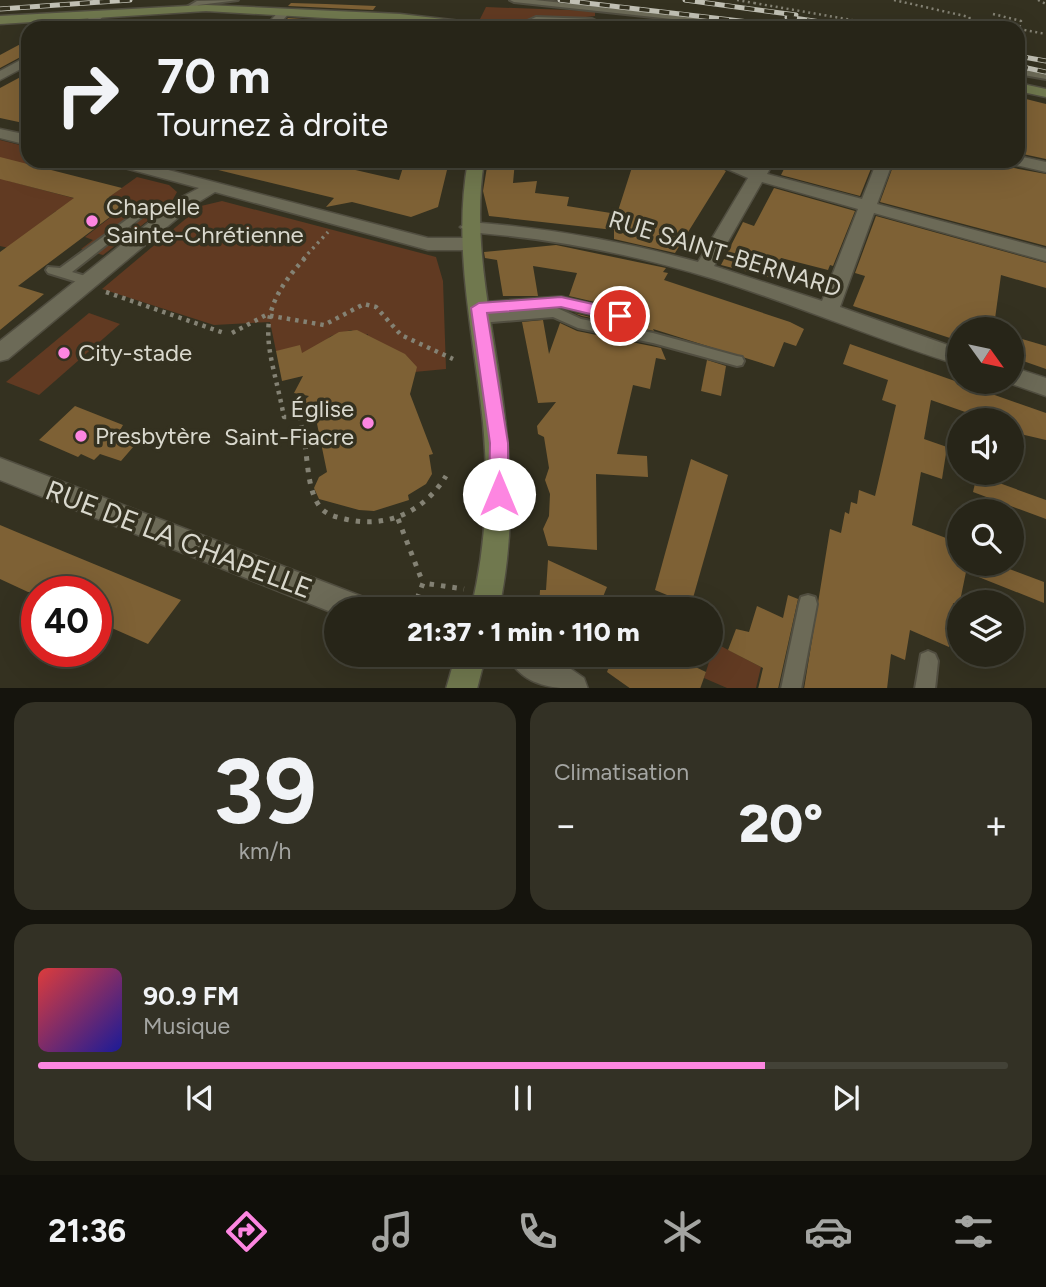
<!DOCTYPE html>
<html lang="fr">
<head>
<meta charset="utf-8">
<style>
	:root { --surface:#272518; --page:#333125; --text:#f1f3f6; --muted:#a4a5a2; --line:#434237; --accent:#fd86e1 }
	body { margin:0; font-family:Figtree,sans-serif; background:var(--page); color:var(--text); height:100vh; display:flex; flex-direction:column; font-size:26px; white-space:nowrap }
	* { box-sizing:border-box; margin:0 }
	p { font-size:23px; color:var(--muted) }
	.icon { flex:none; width:38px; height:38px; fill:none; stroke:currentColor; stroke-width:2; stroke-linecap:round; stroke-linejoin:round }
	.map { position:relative; height:688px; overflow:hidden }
	.panel { display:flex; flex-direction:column; gap:14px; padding:14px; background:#15140d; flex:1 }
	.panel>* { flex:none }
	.banner { position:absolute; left:21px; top:21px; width:1004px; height:147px; border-radius:21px; box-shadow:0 7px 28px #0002,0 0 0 2px var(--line); background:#272518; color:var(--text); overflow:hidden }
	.needle { width:46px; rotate:123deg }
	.controls { position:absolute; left:947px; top:317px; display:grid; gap:14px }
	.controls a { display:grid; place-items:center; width:77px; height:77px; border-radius:50%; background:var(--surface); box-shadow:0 7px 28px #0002,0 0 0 2px var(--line); font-size:35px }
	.speed { position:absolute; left:21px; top:576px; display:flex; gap:14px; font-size:35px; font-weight:700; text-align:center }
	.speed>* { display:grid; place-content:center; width:91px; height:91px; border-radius:50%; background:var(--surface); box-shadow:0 7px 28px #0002,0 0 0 2px var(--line); line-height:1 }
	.speed .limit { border:10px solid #d22; background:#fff; color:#111 }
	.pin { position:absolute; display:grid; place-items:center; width:60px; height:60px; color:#fff; margin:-30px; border:4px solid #fff; border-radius:50%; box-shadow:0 2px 7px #0007 }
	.me { position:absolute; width:77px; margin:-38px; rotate:0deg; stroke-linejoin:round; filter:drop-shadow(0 0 5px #0008) }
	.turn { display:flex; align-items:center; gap:24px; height:147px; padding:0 21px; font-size:32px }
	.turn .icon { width:91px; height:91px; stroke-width:2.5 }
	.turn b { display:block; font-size:49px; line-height:60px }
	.big { font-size:52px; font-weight:800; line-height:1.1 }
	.panel .card { flex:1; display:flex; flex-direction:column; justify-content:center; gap:10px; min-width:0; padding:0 24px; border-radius:21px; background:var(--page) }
	.panel .dial { align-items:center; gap:0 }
	.dial b { font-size:91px; line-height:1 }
	.song { display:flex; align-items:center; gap:21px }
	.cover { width:84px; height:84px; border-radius:10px; background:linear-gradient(135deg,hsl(0 70% 55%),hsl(240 70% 35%)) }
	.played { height:7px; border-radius:4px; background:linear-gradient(90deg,var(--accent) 75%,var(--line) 75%) }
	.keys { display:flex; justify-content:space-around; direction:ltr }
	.heat { display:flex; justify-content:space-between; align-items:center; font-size:38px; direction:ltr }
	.panel .tiles { flex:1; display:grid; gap:14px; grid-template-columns:1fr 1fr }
	.card:last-child { grid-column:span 2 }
	.trip { position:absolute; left:324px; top:597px; width:399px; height:70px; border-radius:35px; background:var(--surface); box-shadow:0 7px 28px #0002,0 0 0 2px var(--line); font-weight:800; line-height:70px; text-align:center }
	.dock { display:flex; height:112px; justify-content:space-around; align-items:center; background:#100f0a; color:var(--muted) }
	.dock .icon { width:49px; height:49px }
	.dock .selected { color:var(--accent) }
	.dock b { font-size:32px; color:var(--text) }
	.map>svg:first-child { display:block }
	.green { fill:#613a22 }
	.building { fill:#7e6135 }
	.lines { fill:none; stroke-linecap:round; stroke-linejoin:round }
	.lane-casing { stroke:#514e40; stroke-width:4 }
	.street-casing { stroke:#514e40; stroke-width:3 }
	.secondary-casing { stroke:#514e40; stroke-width:3 }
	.path-far3 { stroke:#848274; stroke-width:2.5; stroke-dasharray:2 3.5; stroke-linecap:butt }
	.path-far2 { stroke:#848274; stroke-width:3.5; stroke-dasharray:2.5 4.5; stroke-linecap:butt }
	.path-far1 { stroke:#848274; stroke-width:4.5; stroke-dasharray:3.5 5; stroke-linecap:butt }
	.path { stroke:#848274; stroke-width:5; stroke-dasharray:4.5 7; stroke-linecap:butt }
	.lane { fill:#6c6a57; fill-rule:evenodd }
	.street { fill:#6c6a57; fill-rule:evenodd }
	.secondary { fill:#70784e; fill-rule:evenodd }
	.rail-casing { stroke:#c1c0b4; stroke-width:5 }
	.rail { stroke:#343120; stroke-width:3.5; stroke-dasharray:10; stroke-linecap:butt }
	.path-bridge { stroke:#848274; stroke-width:2.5; stroke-dasharray:2 3.5; stroke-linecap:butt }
	.route { fill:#fd86e1; stroke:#a45792; stroke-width:2 }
	.poi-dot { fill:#fd86e1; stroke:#343120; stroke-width:2.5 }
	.labels { text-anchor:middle; stroke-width:7; stroke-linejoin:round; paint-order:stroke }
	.poi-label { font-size:24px; fill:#d9d8cd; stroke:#343120; text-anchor:start }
	.street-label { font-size:24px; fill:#d9d8cd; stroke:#343120 }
	.near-street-label { font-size:28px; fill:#d9d8cd; stroke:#343120 }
</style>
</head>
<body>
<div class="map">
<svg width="1046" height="689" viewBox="0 0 1046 689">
	<rect width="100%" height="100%" fill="#343120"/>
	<g class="green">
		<path d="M486 7 595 11V16L550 21 548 28 507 27 480 19Z"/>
		<path d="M0 140 28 147V161H39L9 181 92 203 71 214 56 211 38 225 26 252 0 246Z"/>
		<path d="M137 177 169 185 177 192 171 203 103 255 81 249 93 240 85 237 129 203 109 197Z"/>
		<path d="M222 201 436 257 443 281 446 369 414 372 367 337 368 334 364 336 351 330 331 336 303 359 276 351 270 322 214 325 102 289 201 206Z"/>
		<path d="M89 313 120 324 39 395 6 382Z"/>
		<path d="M715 643 761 667 756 688H727L704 678Z"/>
	</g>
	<g class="building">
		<path d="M291 3 326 4 376 6 373 10 288 6Z"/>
		<path d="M288 18 364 23 361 28 282 25Z"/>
		<path d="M28 40V53L0 68V55Z"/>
		<path d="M28 73V124L0 118V88Z"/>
		<path d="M1018 97 1046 104V159L1018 153Z"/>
		<path d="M0 157 122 188 109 197 130 202 18 286 44 294 0 330V252L74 198 0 179Z"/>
		<path d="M211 161H267L282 165 286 161H343L338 166 399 180 405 161H443L441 170H447L438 207 411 217 352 202 326 207 334 198 210 168Z"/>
		<path d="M488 161H515L513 183 537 181 535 193 569 197 567 206 617 214 634 161H707L726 171 675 253 614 239V230L489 216 483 191Z"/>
		<path d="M788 161H874L860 196 781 175Z"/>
		<path d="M895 161H976L1046 174V246L880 202Z"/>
		<path d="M774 188 855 211 833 266 830 265 828 270 781 258 772 278 721 265 743 222 754 226Z"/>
		<path d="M876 216 1046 263V288L1001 275 994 326 971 319 970 329H959V341L853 306 865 276 855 273Z"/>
		<path d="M556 245 666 268 663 272 668 273 664 280 790 322 804 329 796 346 784 342 774 367 653 329 654 331 582 316 574 313 619 324 630 316 621 308 569 296 577 273 533 266 538 296H503L497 260 485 258 484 252Z"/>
		<path d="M543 320 549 354 560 323 577 331 661 348 666 360 656 358 650 389 633 385 617 454 647 456 648 477 596 474 597 550 548 546 543 529 549 516 550 494 545 480 549 468 544 437 538 434 537 426 556 402 538 403 522 322Z"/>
		<path d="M357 330 405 354 417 367 410 394 433 454 429 455 432 474 426 484 408 495 409 500 374 511 359 510 319 499 314 488 319 477 327 472 315 414 297 407 309 396 294 393 303 376 282 381 276 351 300 345 302 353 339 332Z"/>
		<path d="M1012 336 1046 346V369L1012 357Z"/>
		<path d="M850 344 1046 413V440L1012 432V420H988L931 400 924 439 947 447 942 479 921 472 912 525 959 543V564H996L1044 582V603L966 572 959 606 953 603 949 647 910 630 905 660 891 654 887 689H804L830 529 841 533 845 512 849 514 851 502 857 504 859 490 875 496 896 405 882 400 888 380 843 364Z"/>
		<path d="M707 360 726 366 721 396 701 391Z"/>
		<path d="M75 406 123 425 115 439 134 446 121 461 100 454 94 460 81 454 78 457 39 440Z"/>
		<path d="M691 459 728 475 691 605 655 590Z"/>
		<path d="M977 475 1046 500V519L973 492Z"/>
		<path d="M0 525 19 533 181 600 148 644 105 625 109 619 96 613V592H28L0 579Z"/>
		<path d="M548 560 607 587 598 609H539L540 590H546Z"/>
		<path d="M788 595 798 599 778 689H758L763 668 728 650 736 629 749 632 757 606 783 618Z"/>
		<path d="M614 654H668L706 672 700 689H631L607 672Z"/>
	</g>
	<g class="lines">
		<g class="lane-casing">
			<g id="lane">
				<path d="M238 0 199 5 189 10 185 8 197 1Z"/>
				<path d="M510 0H535L777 26 781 28H755L514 2Z"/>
				<path d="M536 17 592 19 596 21 592 23 537 21 523 28H512Z"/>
				<path d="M1018 68 1046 73V79L1018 74Z"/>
				<path d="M144 207 148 208V212L72 272 92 278 93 281 92 284 87 285 48 273 46 270 48 267 60 268Z"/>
				<path d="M561 297 620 311 627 316 620 321 561 307 479 313 472 308 479 303Z"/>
				<path d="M555 307 581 319 653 333 737 356 742 357 744 361 742 365 737 366 653 343 578 328 553 317 480 323 473 318 480 313Z"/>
				<path d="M808 595 815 597 817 604 801 689H781L799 604 801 597Z"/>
				<path d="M928 651 935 654 938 661 935 689H915L921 654Z"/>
			</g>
		</g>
		<g class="street-casing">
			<g id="street">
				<path d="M280 10 290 12 276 28H264Z"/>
				<path d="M96 12 106 14 90 28H77Z"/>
				<path d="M28 56V65L0 80V71Z"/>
				<path d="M0 129 28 135V145L0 138Z"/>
				<path d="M1018 156 1046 162V172L1012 164 1010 161H1018Z"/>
				<path d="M108 161H134L428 238H470L479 244 470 250H428L215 192 192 206 8 359 0 361V341L180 198 199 188 110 164Z"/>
				<path d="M709 161H732L753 169 758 161H774L767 174 862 199 877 161H893L877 204 1046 249V261L874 213 840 307 959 349V365C875 339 797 305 714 279 634 254 553 239 469 232L460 227 469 222C547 228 622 241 698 262L748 178ZM762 182 858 209 822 301 714 266Z"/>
				<path d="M1012 367 1046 378V396L1006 382H1012Z"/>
				<path d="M0 458 358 595 368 599 372 609H336V614L0 480Z"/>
				<path d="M507 654H549L584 678 588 689C557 689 521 688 507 654Z"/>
			</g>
		</g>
		<g class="secondary-casing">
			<g id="secondary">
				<path d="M206 5 400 14 487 24 493 28 206 11 0 24V16Z"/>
				<path d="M1018 83 1046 89V97L1018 91Z"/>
				<path d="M468 161H484C472 237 490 312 501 388 512 463 515 534 499 609H471C486 547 489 486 483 423 474 336 452 248 468 161Z"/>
				<path d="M456 654H486L477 689H446Z"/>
			</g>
		</g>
		<g class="path-far3">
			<path d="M737 0 754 3"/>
			<path d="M894 0 969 17 972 22 1011 28"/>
			<path d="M1038 0 1046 4"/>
			<path d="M993 14 1021 21 1019 29"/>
			<path d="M1019 29 1046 34"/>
		</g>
		<path class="path-far2" d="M303 259 328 232"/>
		<g class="path-far1">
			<path d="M305 258C249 318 270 344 284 417H300L305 447"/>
			<path d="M106 292 224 333"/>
			<path d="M232 333 266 315 324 325 364 304 376 307 401 335 453 359"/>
		</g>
		<g class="path">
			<path d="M305 445C308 464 308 493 321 508 327 515 336 517 345 519 386 529 424 512 446 476"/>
			<path d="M398 519 423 583"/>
			<path d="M413 609 423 583 464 589"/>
		</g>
		<use href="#lane" class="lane"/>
		<use href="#street" class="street"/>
		<use href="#secondary" class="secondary"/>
		<g class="rail-casing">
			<g id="rail">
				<path d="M560 0 801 28"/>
				<path d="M685 0 796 15"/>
				<path d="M0 9 130 0"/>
				<path d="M787 17 861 28"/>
				<path d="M851 24 878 28"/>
				<path d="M1018 56 1046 61"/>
				<path d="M1018 66 1046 72"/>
			</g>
		</g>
		<use href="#rail" class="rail"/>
		<path class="path-bridge" d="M754 3 852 20 851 28"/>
	</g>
	<path class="route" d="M561 297 620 310 628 316 620 321 561 307 487 313 508 443V494L506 499 499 502 492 499 489 494 490 443 471 308 479 303Z"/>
	<g class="poi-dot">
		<circle cx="92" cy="221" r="7"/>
		<circle cx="64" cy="353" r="7"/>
		<circle cx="368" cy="423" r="7"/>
		<circle cx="81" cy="436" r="7"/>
	</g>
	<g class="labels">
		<g class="poi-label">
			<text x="106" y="215">Chapelle<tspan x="106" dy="28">Sainte-Chrétienne</tspan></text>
			<text x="78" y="361">City-stade</text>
			<text x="354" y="417" text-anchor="end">Église<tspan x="354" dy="28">Saint-Fiacre</tspan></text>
			<text x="95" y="444">Presbytère</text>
		</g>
		<g class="street-label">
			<text transform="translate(725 254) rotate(17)" y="8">RUE SAINT-BERNARD</text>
		</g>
		<g class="near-street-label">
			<text transform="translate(179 539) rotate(21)" y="10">RUE DE LA CHAPELLE</text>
		</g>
	</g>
</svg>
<div class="controls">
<a><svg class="needle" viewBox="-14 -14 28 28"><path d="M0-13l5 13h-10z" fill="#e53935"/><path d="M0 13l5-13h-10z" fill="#a4a5a2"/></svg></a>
<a><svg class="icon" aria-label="sound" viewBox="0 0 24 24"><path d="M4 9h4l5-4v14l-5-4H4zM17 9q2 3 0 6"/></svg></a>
<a><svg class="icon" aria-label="search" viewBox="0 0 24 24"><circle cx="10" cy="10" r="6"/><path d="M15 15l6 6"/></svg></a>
<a><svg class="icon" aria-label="layers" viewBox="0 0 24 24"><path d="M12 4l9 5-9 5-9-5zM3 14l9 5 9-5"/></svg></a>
</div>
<div class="speed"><div class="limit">40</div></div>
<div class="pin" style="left:620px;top:316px;background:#d93025"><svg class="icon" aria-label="arrive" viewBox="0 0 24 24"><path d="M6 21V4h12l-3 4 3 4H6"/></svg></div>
<svg class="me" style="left:499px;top:494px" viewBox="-20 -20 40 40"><circle r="19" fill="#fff"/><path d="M0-13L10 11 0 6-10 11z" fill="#fd86e1"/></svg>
<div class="trip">21:37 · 1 min · 110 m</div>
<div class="banner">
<div class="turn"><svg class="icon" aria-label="right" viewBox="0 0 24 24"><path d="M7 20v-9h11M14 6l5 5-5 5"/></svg><div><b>70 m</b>Tournez à droite</div></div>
</div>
</div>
<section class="panel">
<div class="tiles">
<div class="card dial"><b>39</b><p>km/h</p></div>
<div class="card"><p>Climatisation</p>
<div class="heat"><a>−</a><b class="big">20°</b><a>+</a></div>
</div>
<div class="card">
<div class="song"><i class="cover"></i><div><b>90.9 FM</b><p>Musique</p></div></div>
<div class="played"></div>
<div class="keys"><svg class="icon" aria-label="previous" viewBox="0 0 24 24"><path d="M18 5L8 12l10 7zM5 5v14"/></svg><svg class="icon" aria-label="pause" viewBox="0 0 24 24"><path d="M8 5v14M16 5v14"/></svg><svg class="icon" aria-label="next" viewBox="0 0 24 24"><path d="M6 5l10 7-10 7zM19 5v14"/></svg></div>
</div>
</div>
</section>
<nav class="dock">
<b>21:36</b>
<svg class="icon selected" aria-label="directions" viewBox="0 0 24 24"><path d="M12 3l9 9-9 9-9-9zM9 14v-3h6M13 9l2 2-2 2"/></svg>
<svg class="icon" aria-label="music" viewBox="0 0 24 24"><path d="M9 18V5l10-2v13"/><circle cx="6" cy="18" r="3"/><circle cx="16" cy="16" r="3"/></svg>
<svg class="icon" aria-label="phone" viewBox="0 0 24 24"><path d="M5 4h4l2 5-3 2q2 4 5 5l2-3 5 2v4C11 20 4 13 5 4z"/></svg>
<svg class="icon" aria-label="climate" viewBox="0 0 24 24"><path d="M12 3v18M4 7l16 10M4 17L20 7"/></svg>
<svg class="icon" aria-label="car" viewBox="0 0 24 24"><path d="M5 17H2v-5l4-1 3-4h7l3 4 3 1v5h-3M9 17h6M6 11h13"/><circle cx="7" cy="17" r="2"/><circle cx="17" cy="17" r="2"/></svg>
<svg class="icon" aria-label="filters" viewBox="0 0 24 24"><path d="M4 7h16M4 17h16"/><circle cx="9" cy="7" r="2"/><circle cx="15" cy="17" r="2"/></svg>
</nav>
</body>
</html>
